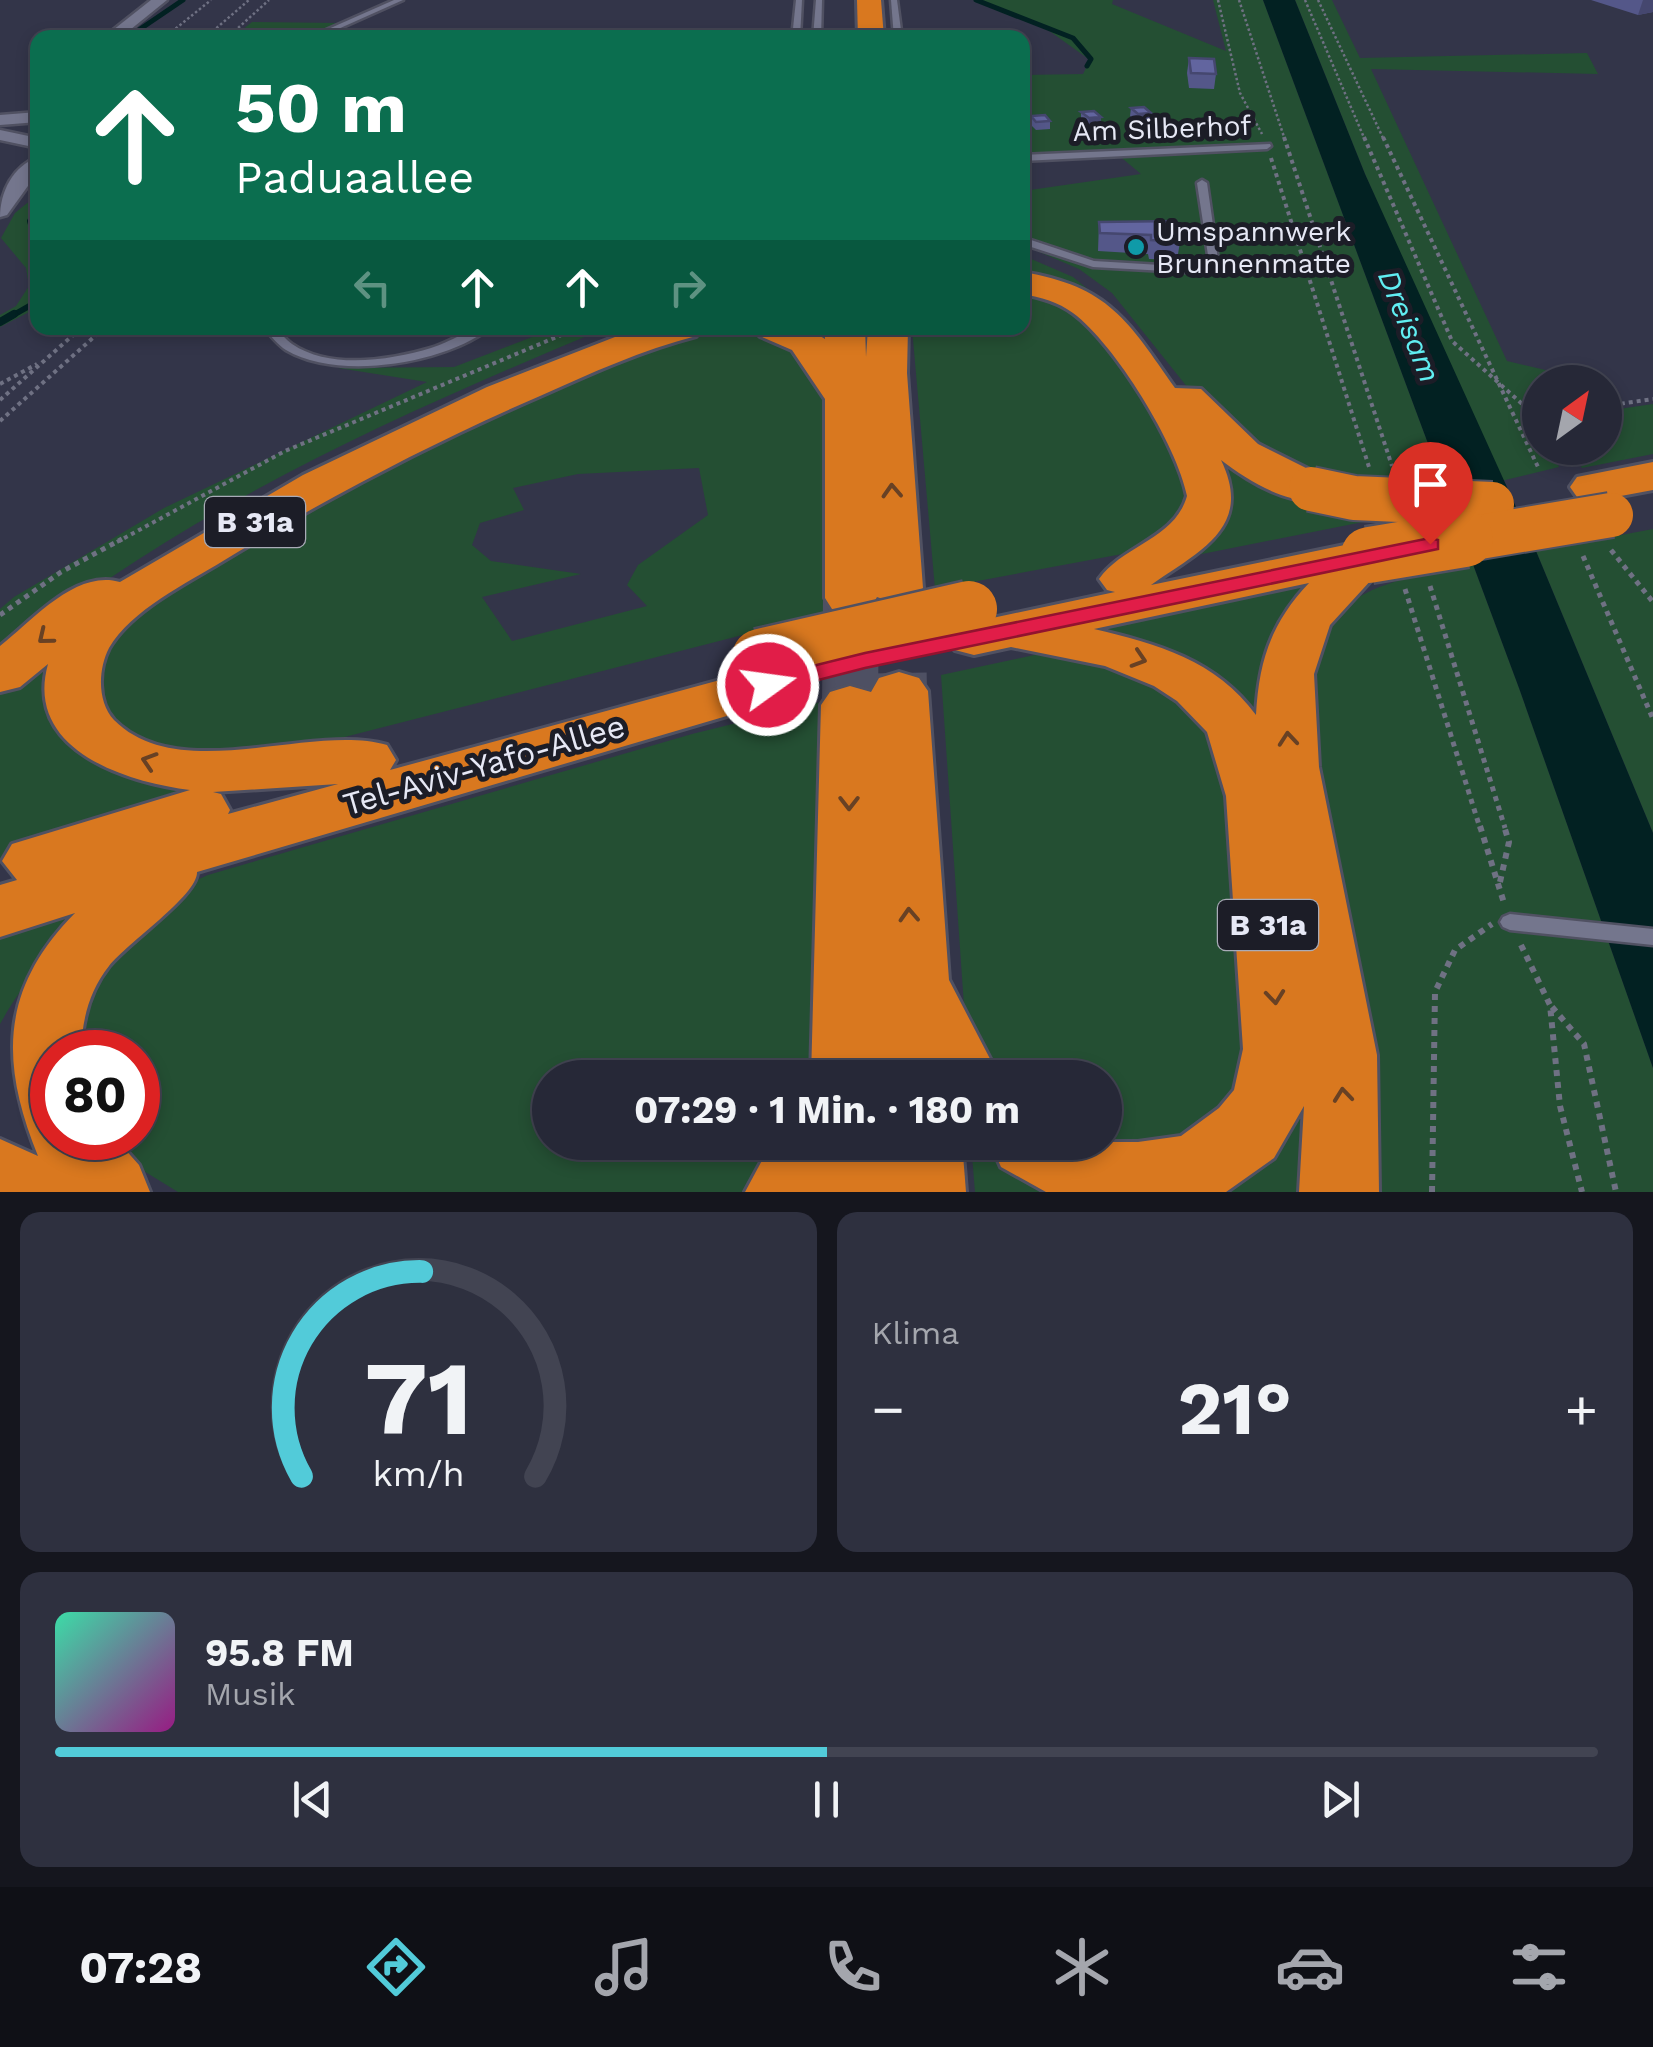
<!DOCTYPE html>
<html lang="de">
<head>
<meta charset="utf-8">
<style>
	:root { --surface:#262837; --page:#2e303f; --text:#f1f3f6; --muted:#a4a6ad; --line:#424452; --accent:#52cbd9 }
	body { margin:0; font-family:"Work Sans",sans-serif; background:var(--page); color:var(--text); height:100vh; display:flex; flex-direction:column; font-size:38px; white-space:nowrap }
	* { box-sizing:border-box; margin:0 }
	p { font-size:32px; color:var(--muted) }
	.icon { flex:none; width:55px; height:55px; fill:none; stroke:currentColor; stroke-width:2; stroke-linecap:round; stroke-linejoin:round }
	.map { position:relative; height:1192px; overflow:hidden }
	.panel { display:flex; flex-direction:column; gap:20px; padding:20px; background:#15161e; flex:1 }
	.panel>* { flex:none }
	.guide { position:absolute; left:30px; top:30px; width:1000px; height:305px; border-radius:20px; box-shadow:0 5px 15px #0003,0 0 0 2px var(--line); background:#0b6e4f; color:#fff; overflow:hidden }
	.needle { width:65px; rotate:33deg }
	.fabs { position:absolute; left:1522px; top:365px; display:grid; gap:20px }
	.fabs a { display:grid; place-items:center; width:100px; height:100px; border-radius:50%; background:var(--surface); box-shadow:0 5px 15px #0003,0 0 0 2px var(--line); font-size:50px }
	.speed { position:absolute; left:30px; top:1030px; display:flex; gap:20px; font-size:50px; font-weight:700; text-align:center }
	.speed>* { display:grid; place-content:center; width:130px; height:130px; border-radius:50%; background:var(--surface); box-shadow:0 5px 15px #0003,0 0 0 2px var(--line); line-height:1 }
	.speed .limit { border:15px solid #d22; background:#fff; color:#111 }
	.pin { position:absolute; display:grid; place-items:center; width:85px; height:85px; color:#fff; margin:-102px -42px; border-radius:50% 50% 50% 0; rotate:-45deg; box-shadow:0 0 10px #0007 }
	.pin .icon { rotate:45deg }
	.me { position:absolute; width:110px; margin:-55px; rotate:76deg; stroke-linejoin:round; filter:drop-shadow(0 0 8px #0008) }
	.turn { display:flex; align-items:center; gap:35px; height:210px; padding:0 40px; font-size:45px }
	.turn .icon { width:130px; height:130px; stroke-width:2.5 }
	.turn b { display:block; font-size:70px; line-height:85px }
	.lanes { display:flex; align-items:center; height:95px; padding:0 40px; background:#0003; justify-content:center; gap:50px; direction:ltr }
	.lanes .off { opacity:.35 }
	.big { font-size:75px; font-weight:700; line-height:1.1 }
	.panel .widget { flex:1; display:flex; flex-direction:column; justify-content:center; gap:15px; min-width:0; padding:0 35px; border-radius:20px; background:var(--page) }
	.panel .dial { align-items:center; gap:0 }
	.dial svg { height:260px; overflow:visible; fill:none; stroke:var(--line); stroke-width:7; stroke-linecap:round; text-anchor:middle }
	.dial text { fill:var(--text); stroke:none }
	.song { display:flex; align-items:center; gap:30px }
	.cover { width:120px; height:120px; border-radius:15px; background:linear-gradient(135deg,hsl(160 70% 55%),hsl(310 70% 35%)) }
	.played { height:10px; border-radius:5px; background:linear-gradient(90deg,var(--accent) 50%,var(--line) 50%) }
	.keys { display:flex; justify-content:space-around; direction:ltr }
	.heat { display:flex; justify-content:space-between; align-items:center; font-size:55px; direction:ltr }
	.panel .tiles { flex:1; display:grid; gap:20px; grid-template-columns:1fr 1fr }
	.widget:last-child { grid-column:span 2 }
	.trip { position:absolute; left:532px; top:1060px; width:590px; height:100px; border-radius:50px; background:var(--surface); box-shadow:0 5px 15px #0003,0 0 0 2px var(--line); font-weight:700; line-height:100px; text-align:center }
	.tab-bar { display:flex; height:160px; justify-content:space-around; align-items:center; background:#0f1016; color:var(--muted) }
	.tab-bar .icon { width:70px; height:70px }
	.tab-bar .active { color:var(--accent) }
	.tab-bar b { font-size:45px; color:var(--text) }
	.map>svg:first-child { display:block }
	.green { fill:#244f33; fill-rule:evenodd }
	.water { fill:#022122 }
	.lines { fill:none; stroke-linecap:round; stroke-linejoin:round }
	.stream-far2 { stroke:#022122; stroke-width:5 }
	.stream-far1 { stroke:#022122; stroke-width:6 }
	.stream { stroke:#022122; stroke-width:8 }
	.highway-tunnel { stroke:#4e5063; stroke-width:56; stroke-dasharray:56 29; stroke-linecap:butt }
	.lane-casing { stroke:#505162; stroke-width:5 }
	.street-casing { stroke:#505162; stroke-width:5 }
	.highway-casing { stroke:#505162; stroke-width:6 }
	.path-far3 { stroke:#6f7183; stroke-width:2.5; stroke-dasharray:2.5 2.5; stroke-linecap:butt }
	.path-far2 { stroke:#6f7183; stroke-width:4; stroke-dasharray:4 4; stroke-linecap:butt }
	.path-far1 { stroke:#6f7183; stroke-width:5; stroke-dasharray:5 5; stroke-linecap:butt }
	.path { stroke:#6f7183; stroke-width:6; stroke-dasharray:6 6; stroke-linecap:butt }
	.lane { fill:#74768d; fill-rule:evenodd }
	.street { fill:#74768d; fill-rule:evenodd }
	.highway { fill:#d9781f; fill-rule:evenodd }
	.highway-bridge-far1-casing { stroke:#505162; stroke-width:48; stroke-linecap:butt }
	.highway-bridge-casing { stroke:#505162; stroke-width:61; stroke-linecap:butt }
	.highway-bridge-far1 { stroke:#d9781f; stroke-width:44 }
	.highway-bridge { stroke:#d9781f; stroke-width:56 }
	.wall { fill:#545789 }
	.shaded-wall { fill:#45476f }
	.building { fill:#62659f; stroke:#45476f; stroke-width:2.5 }
	.oneway { stroke:#684124 }
	.route { fill:#e11d48; stroke:#92132f; stroke-width:2.5 }
	.culture-dot { fill:#0f9aa8; stroke:#1c1d27; stroke-width:4 }
	.labels { text-anchor:middle; stroke-width:10; stroke-linejoin:round; paint-order:stroke }
	.far-street-label { font-size:28px; fill:#e6e8f5; stroke:#1c1d27 }
	.far-poi-label { font-size:28px; fill:#e6e8f5; stroke:#1c1d27; text-anchor:start }
	.far-water-label { font-size:30px; font-style:italic; fill:#60eef2; stroke:#1c1d27 }
	.shield { fill:#1c1d27; stroke:#a9abb7; stroke-width:2.5 }
	.shield-label { font-size:30px; font-weight:bold; fill:#e6e8f5 }
	.street-label { font-size:32px; fill:#e6e8f5; stroke:#1c1d27 }
</style>
</head>
<body>
<div class="map">
<svg width="1653" height="1192" viewBox="0 0 1653 1192">
	<rect width="100%" height="100%" fill="#333549"/>
	<g class="green">
		<path d="M982 0H1113L1112 4 1226 51 1213 0H1263L1519 688 1653 1068V1192H1369L1302 684C1330 612 1342 595 1418 575L1394 493 1303 476 1204 408 1112 293 1079 269 1023 245V191L1141 174 1117 154 1023 160V75L1083 74 1090 60 1041 25 978 2Z"/>
		<path d="M1295 0H1332L1360 58 1587 53 1598 74 1371 69 1507 361 1597 382H1540V448H1550L1559 467 1501 481 1365 174Z"/>
		<path d="M252 22 338 23 303 37H233Z"/>
		<path d="M37 195V308L0 327V315L16 306 29 286 26 268 1 238 15 213Z"/>
		<path d="M1022 255 1073 277 1115 311 1197 423 1356 504 1363 522 1182 558 1210 532 1110 317 1023 279Z"/>
		<path d="M1023 287 1082 307 1184 451 1193 513 1133 552 935 589 912 328H1022Z"/>
		<path d="M556 328H606C392 417 181 511 0 660V609L14 597 164 508 427 382 338 368 454 367Z"/>
		<path d="M642 328H664C620 339 578 359 536 376 429 421 325 474 224 533 172 563 109 595 74 646 46 687 66 738 108 762 145 783 187 777 227 782L230 786 0 862V695C179 521 414 422 642 328Z"/>
		<path d="M705 328H758L794 339 822 381 825 614 325 742 193 756 138 741 100 708V646L118 622 338 483 687 331ZM699 468 708 515 638 565 627 585 647 606 512 641 482 597 581 574 491 561 472 545 480 523 524 510 513 488 578 474Z"/>
		<path d="M1653 404V454L1582 468 1569 448H1605V411Z"/>
		<path d="M1653 529V833L1536 551Z"/>
		<path d="M1319 577C1295 603 1275 625 1265 659L1317 1046 1312 1192H1175L1258 1150 1247 722 1071 632Z"/>
		<path d="M1048 652 1125 661 1221 729 1266 1065 1198 1145 1105 1142V1078L990 1077 965 1020 941 675Z"/>
		<path d="M821 702 809 1077 550 1078V1142L796 1143 771 1192H178L90 1138H138V1052H52V1098L47 1091 34 1033 161 896 208 875 692 734Z"/>
		<path d="M146 883C77 930 43 949 0 1024V932Z"/>
		<path d="M971 1143H1004L1129 1192H975Z"/>
	</g>
	<path class="water" d="M1263 0H1295L1365 174 1536 551 1653 833V1068L1519 688Z"/>
	<g class="lines">
		<g class="stream-far2">
			<path d="M976 0 1073 38 1091 59 1087 66"/>
			<path d="M127 38 183 0"/>
		</g>
		<g class="stream-far1">
			<path d="M38 209 30 221 38 247"/>
			<path d="M10 317 38 301"/>
		</g>
		<path class="stream" d="M0 322 14 314"/>
		<g class="highway-tunnel">
			<path d="M897 588 899 691"/>
			<path d="M850 705 851 598"/>
		</g>
		<g class="lane-casing">
			<g id="lane">
				<path d="M394 0H403L318 38H308Z"/>
				<path d="M796 0H802L800 38H792Z"/>
				<path d="M816 0H822L821 38H813Z"/>
				<path d="M891 0H897L902 38H894Z"/>
				<path d="M1270 144 1271 146 1267 149 1022 161V155Z"/>
				<path d="M1202 180 1207 183 1220 274 1093 267 1022 244V237L1094 261 1210 268 1197 183Z"/>
				<path d="M264 328H276C281 333 286 340 292 344 330 370 391 360 431 348 451 342 470 327 490 328 444 364 338 381 286 350 278 345 271 336 264 328Z"/>
				<path d="M1510 914 1653 929V945L1510 930 1503 927 1500 922 1503 917Z"/>
			</g>
		</g>
		<g class="street-casing">
			<g id="street">
				<path d="M151 0H167L120 38H103Z"/>
				<path d="M38 112V122L0 125V115Z"/>
				<path d="M0 130 38 138V148L0 140Z"/>
				<path d="M38 157V172L7 215 0 217C0 192 13 166 38 157Z"/>
			</g>
		</g>
		<g class="highway-casing">
			<g id="highway">
				<path d="M857 0H881L884 38H858Z"/>
				<path d="M1022 272C1109 286 1128 321 1175 388L1201 389 1258 444 1328 479 1335 489 1328 499C1291 508 1250 482 1221 460 1254 528 1199 551 1151 585L1369 540 1387 544 1394 555 1330 625 1314 674 1319 767 1377 1055 1379 1192H1299L1304 1106 1274 1158 1226 1192H1046L1001 1167 990 1142H1138L1181 1136 1219 1108 1234 1090 1243 1049 1226 796 1207 732 1177 701 1154 686 1105 666 1011 647 974 655 955 650 947 638 955 626 1115 592 1107 590 1099 579C1123 545 1175 539 1187 496 1177 445 1115 344 1073 313 1058 302 1041 297 1022 294ZM1309 583C1271 623 1259 661 1256 715 1216 660 1157 644 1094 629Z"/>
				<path d="M702 328 696 336C642 350 591 373 540 396 431 443 325 499 223 561 187 583 131 610 109 648 98 669 97 702 114 720 180 786 310 723 387 745L396 760 390 770 768 667 788 672 796 685 788 698 197 872C198 895 127 943 109 966 89 991 82 1020 81 1052H52V1138H115L139 1165 150 1192H0V1139L38 1156C0 1062 0 989 75 913L0 937V885L17 880 2 861 12 844 190 790C126 782 24 750 48 664L20 687 0 692V646C33 620 76 569 120 582L303 475 487 387 638 328ZM338 784 228 814 230 810 221 794 213 792Z"/>
				<path d="M754 328H807L825 339V328H865L866 357 868 328H908L907 373 923 588 915 599 897 604 877 597 870 609 851 614 832 609 825 598V399L792 350 760 336Z"/>
				<path d="M1653 462V490L1594 501 1577 497 1570 487 1577 477Z"/>
				<path d="M899 672 919 678 928 691 949 980 1000 1078H811L821 705 830 692 850 686 871 692 879 678Z"/>
				<path d="M772 1142H962L966 1192H745Z"/>
			</g>
		</g>
		<g class="path-far3">
			<path d="M1218 0 1240 93 1262 134"/>
			<path d="M1239 0 1285 140"/>
			<path d="M1305 0 1365 140"/>
			<path d="M1318 0 1384 140"/>
			<path d="M164 38 211 0"/>
			<path d="M205 38 249 0"/>
			<path d="M227 38 269 0"/>
		</g>
		<g class="path-far2">
			<path d="M1284 137 1392 466"/>
			<path d="M1364 137 1452 341 1540 420"/>
			<path d="M1383 137 1538 467"/>
			<path d="M1271 158 1369 467"/>
			<path d="M0 384 37 364"/>
			<path d="M0 400 81 328"/>
			<path d="M1605 406 1653 399"/>
			<path d="M0 421 104 328"/>
			<path d="M1558 448 1565 462"/>
			<path d="M117 542 285 451 578 328"/>
		</g>
		<g class="path-far1">
			<path d="M1611 550 1653 602"/>
			<path d="M1583 556 1653 719"/>
			<path d="M1430 586 1505 828"/>
			<path d="M1405 589 1480 828"/>
			<path d="M0 615 61 572 122 539"/>
		</g>
		<g class="path">
			<path d="M1480 826 1504 903"/>
			<path d="M1500 882 1509 842 1504 826"/>
			<path d="M1521 945 1550 1005 1560 1106 1582 1192"/>
			<path d="M1552 1007 1584 1044 1616 1192"/>
			<path d="M1432 1192 1435 992 1455 950 1492 924"/>
		</g>
		<use href="#lane" class="lane"/>
		<use href="#street" class="street"/>
		<use href="#highway" class="highway"/>
		<g class="highway-bridge-far1-casing">
			<g id="highway-bridge-far1">
				<path d="M1311 489 1354 498 1492 504"/>
				<path d="M1450 542 1611 515"/>
			</g>
		</g>
		<g class="highway-bridge-casing">
			<g id="highway-bridge">
				<path d="M1369 555 1465 539"/>
				<path d="M760 657 969 609"/>
			</g>
		</g>
		<use href="#highway-bridge-far1" class="highway-bridge-far1"/>
		<use href="#highway-bridge" class="highway-bridge"/>
	</g>
	<g class="wall">
		<path d="M1591 0H1653V12L1638 15Z"/>
		<path d="M1189 58 1216 74 1214 89 1189 88 1187 73Z"/>
		<path d="M1131 108 1150 121 1136 122 1130 116Z"/>
		<path d="M1081 112 1101 117 1100 125 1088 126 1081 120Z"/>
		<path d="M1031 116 1050 121V129L1036 130 1030 124Z"/>
		<path d="M1099 222 1180 242 1177 260 1149 259 1148 254 1098 251Z"/>
	</g>
	<g class="shaded-wall">
		<path d="M1643 0H1653V12L1638 15Z"/>
		<path d="M1151 113 1150 121 1136 122 1138 114Z"/>
		<path d="M1101 117 1100 125 1088 126 1089 118Z"/>
	</g>
	<g class="building">
		<path d="M1189 58 1214 59 1216 74 1191 73Z"/>
		<path d="M1144 107 1151 113 1138 114 1131 108Z"/>
		<path d="M1094 111 1101 117 1089 118 1081 112Z"/>
		<path d="M1045 115 1050 121 1036 122 1031 116Z"/>
		<path d="M1176 221 1180 242 1151 240V235L1100 233 1099 222Z"/>
	</g>
	<defs><path id="oneway-chevron" d="M-2-3.5L2.5 0L-2 3.5" fill="none" stroke-width="1.6" stroke-linecap="round" stroke-linejoin="round" transform="scale(2.5)"/></defs>
	<g class="oneway">
		<use href="#oneway-chevron" transform="translate(892 491) rotate(-93)"/>
		<use href="#oneway-chevron" transform="translate(45 637) rotate(141)"/>
		<use href="#oneway-chevron" transform="translate(1139 659) rotate(18)"/>
		<use href="#oneway-chevron" transform="translate(1288 739) rotate(-95)"/>
		<use href="#oneway-chevron" transform="translate(149 761) rotate(-162)"/>
		<use href="#oneway-chevron" transform="translate(849 803) rotate(90)"/>
		<use href="#oneway-chevron" transform="translate(909 915) rotate(-93)"/>
		<use href="#oneway-chevron" transform="translate(1275 997) rotate(84)"/>
		<use href="#oneway-chevron" transform="translate(1343 1095) rotate(-96)"/>
	</g>
	<path class="route" d="M1430 538 1438 540V549L865 668 768 693 756 685 760 679 865 653Z"/>
	<circle class="culture-dot" cx="1136" cy="247" r="10"/>
	<g class="labels">
		<g class="far-street-label">
			<text transform="translate(1162 128) rotate(-2)" y="10">Am Silberhof</text>
		</g>
		<g class="far-poi-label">
			<text x="1156" y="241">Umspannwerk<tspan x="1156" dy="32">Brunnenmatte</tspan></text>
		</g>
		<g class="far-water-label">
			<text transform="translate(1409 326) rotate(68)" y="10">Dreisam</text>
		</g>
		<g class="shield">
			<rect x="205" y="497" width="100" height="50" rx="8"/>
			<rect x="1218" y="900" width="100" height="50" rx="8"/>
		</g>
		<g class="shield-label">
			<text x="255" y="532">B 31a</text>
			<text x="1268" y="935">B 31a</text>
		</g>
		<g class="street-label">
			<text transform="translate(484 765) rotate(-16)" y="11">Tel-Aviv-Yafo-Allee</text>
		</g>
	</g>
</svg>
<div class="fabs">
<a><svg class="needle" viewBox="-14 -14 28 28"><path d="M0-13l5 13h-10z" fill="#e53935"/><path d="M0 13l5-13h-10z" fill="#a4a6ad"/></svg></a>
</div>
<div class="speed"><div class="limit">80</div></div>
<div class="pin" style="left:1430px;top:544px;background:#d93025"><svg class="icon" aria-label="arrive" viewBox="0 0 24 24"><path d="M6 21V4h12l-3 4 3 4H6"/></svg></div>
<svg class="me" style="left:768px;top:685px" viewBox="-20 -20 40 40"><circle r="17" fill="#e11d48" stroke="#fff" stroke-width="3"/><path d="M0-11L8 9 0 5-8 9z" fill="#fff"/></svg>
<div class="trip">07:29 · 1 Min. · 180 m</div>
<div class="guide">
<div class="turn"><svg class="icon" aria-label="ahead" viewBox="0 0 24 24"><path d="M12 20V5M6 11l6-6 6 6"/></svg><div><b>50 m</b>Paduaallee</div></div>
<div class="lanes"><svg class="icon off" aria-label="left" viewBox="0 0 24 24"><path d="M17 20v-9H6M10 6l-5 5 5 5"/></svg><svg class="icon" aria-label="ahead" viewBox="0 0 24 24"><path d="M12 20V5M6 11l6-6 6 6"/></svg><svg class="icon" aria-label="ahead" viewBox="0 0 24 24"><path d="M12 20V5M6 11l6-6 6 6"/></svg><svg class="icon off" aria-label="right" viewBox="0 0 24 24"><path d="M7 20v-9h11M14 6l5 5-5 5"/></svg></div>
</div>
</div>
<section class="panel">
<div class="tiles">
<div class="widget dial"><svg viewBox="0 0 100 80">
<path d="M14 69A42 42 0 1 1 86 69"/>
<path d="M14 69A42 42 0 0 1 51 6" stroke="#52cbd9"/>
<text x="50" y="56" font-size="32" font-weight="700">71</text>
<text x="50" y="72" font-size="11">km/h</text>
</svg></div>
<div class="widget"><p>Klima</p>
<div class="heat"><a>−</a><b class="big">21°</b><a>+</a></div>
</div>
<div class="widget">
<div class="song"><i class="cover"></i><div><b>95.8 FM</b><p>Musik</p></div></div>
<div class="played"></div>
<div class="keys"><svg class="icon" aria-label="previous" viewBox="0 0 24 24"><path d="M18 5L8 12l10 7zM5 5v14"/></svg><svg class="icon" aria-label="pause" viewBox="0 0 24 24"><path d="M8 5v14M16 5v14"/></svg><svg class="icon" aria-label="next" viewBox="0 0 24 24"><path d="M6 5l10 7-10 7zM19 5v14"/></svg></div>
</div>
</div>
</section>
<nav class="tab-bar">
<b>07:28</b>
<svg class="icon active" aria-label="directions" viewBox="0 0 24 24"><path d="M12 3l9 9-9 9-9-9zM9 14v-3h6M13 9l2 2-2 2"/></svg>
<svg class="icon" aria-label="music" viewBox="0 0 24 24"><path d="M9 18V5l10-2v13"/><circle cx="6" cy="18" r="3"/><circle cx="16" cy="16" r="3"/></svg>
<svg class="icon" aria-label="phone" viewBox="0 0 24 24"><path d="M5 4h4l2 5-3 2q2 4 5 5l2-3 5 2v4C11 20 4 13 5 4z"/></svg>
<svg class="icon" aria-label="climate" viewBox="0 0 24 24"><path d="M12 3v18M4 7l16 10M4 17L20 7"/></svg>
<svg class="icon" aria-label="car" viewBox="0 0 24 24"><path d="M5 17H2v-5l4-1 3-4h7l3 4 3 1v5h-3M9 17h6M6 11h13"/><circle cx="7" cy="17" r="2"/><circle cx="17" cy="17" r="2"/></svg>
<svg class="icon" aria-label="filters" viewBox="0 0 24 24"><path d="M4 7h16M4 17h16"/><circle cx="9" cy="7" r="2"/><circle cx="15" cy="17" r="2"/></svg>
</nav>
</body>
</html>
